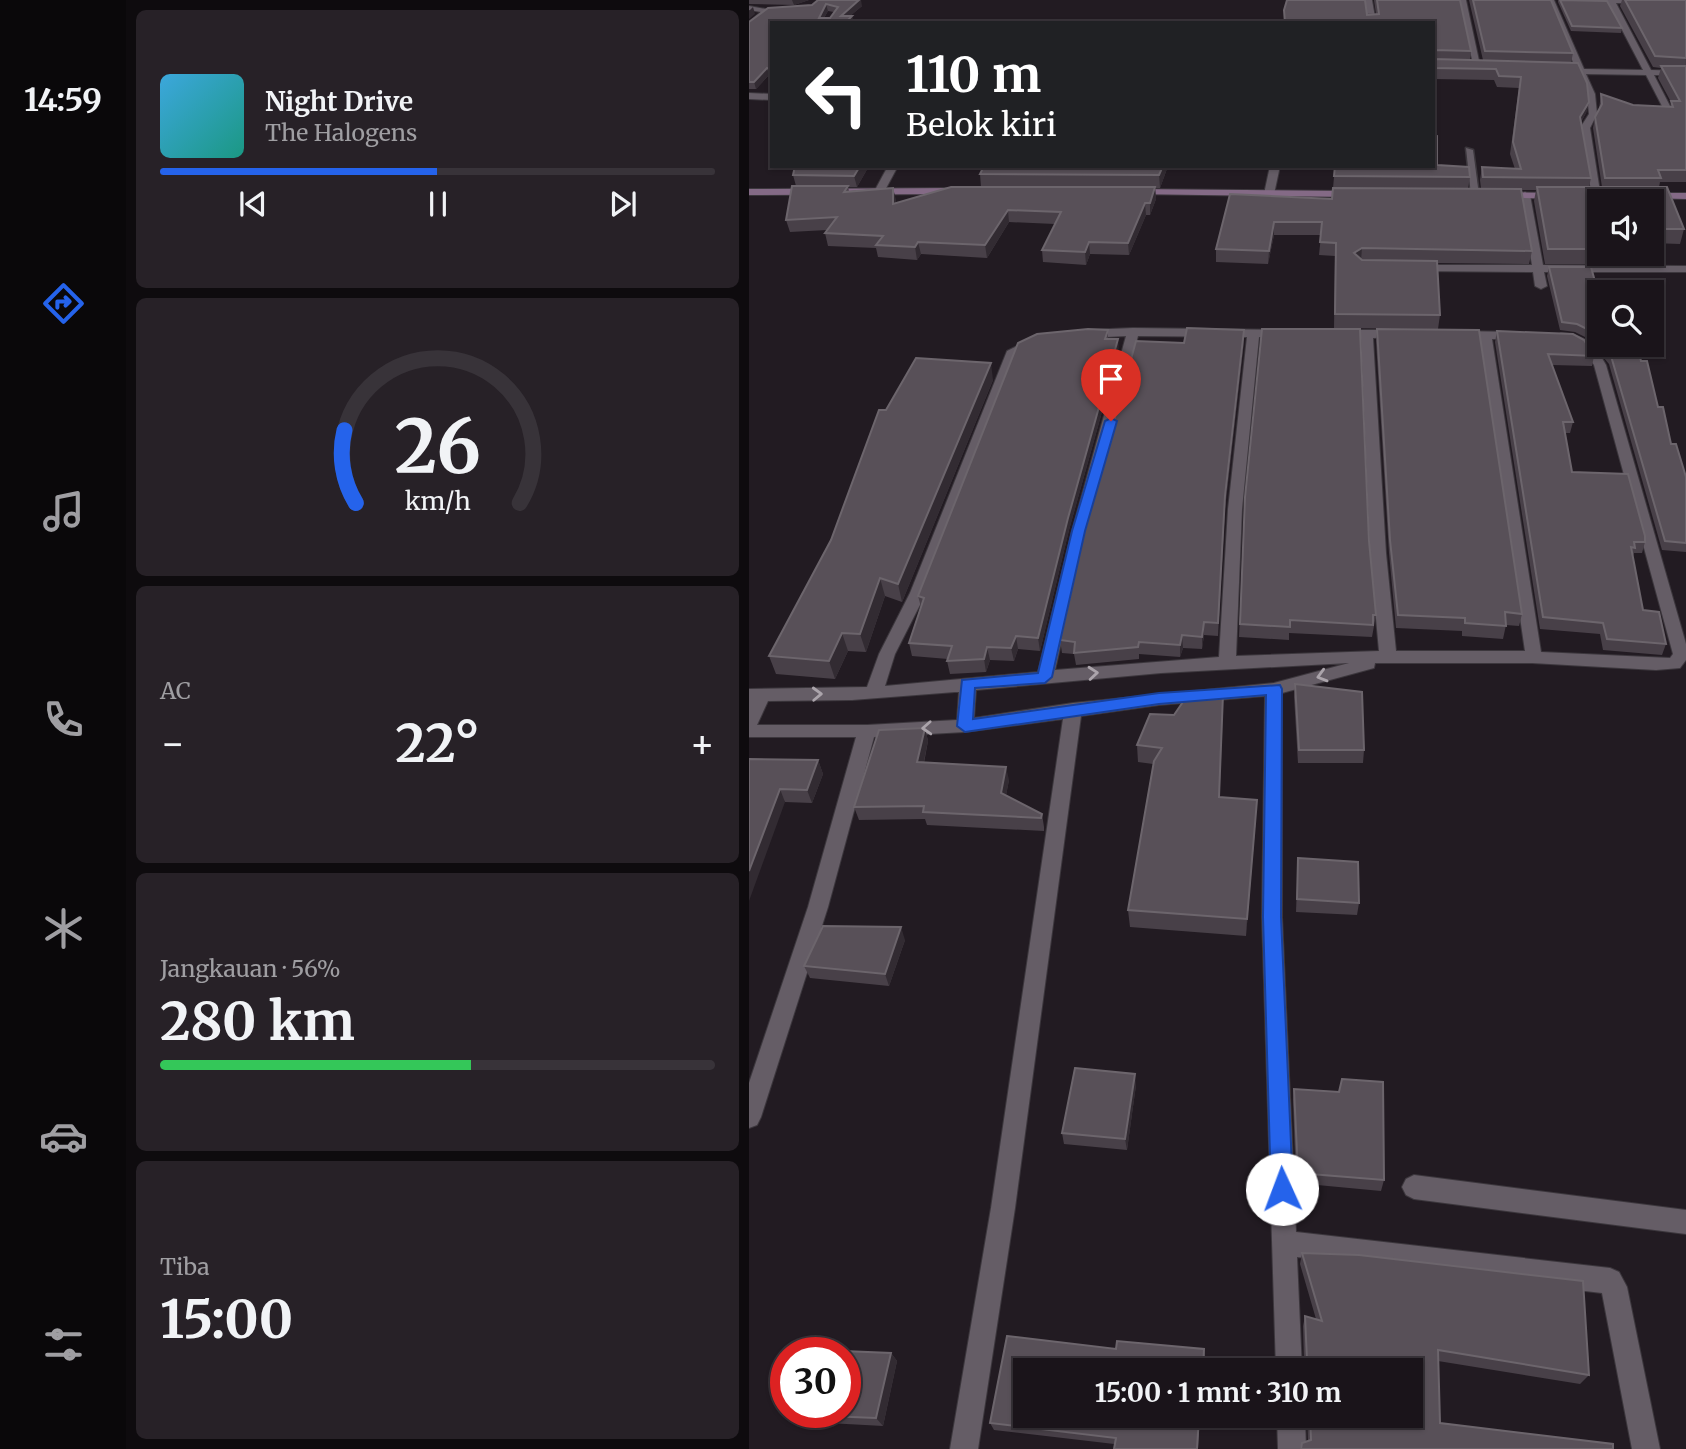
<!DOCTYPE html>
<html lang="id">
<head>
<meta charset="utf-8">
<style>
	:root { --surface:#1a141a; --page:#272127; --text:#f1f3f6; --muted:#9f9ea2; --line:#383339; --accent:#2563eb }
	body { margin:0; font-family:Merriweather,serif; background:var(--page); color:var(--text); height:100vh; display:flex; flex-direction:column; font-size:26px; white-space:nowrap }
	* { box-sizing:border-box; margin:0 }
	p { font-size:23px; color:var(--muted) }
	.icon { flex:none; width:38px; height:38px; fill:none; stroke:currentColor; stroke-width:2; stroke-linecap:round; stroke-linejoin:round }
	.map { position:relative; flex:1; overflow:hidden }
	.sheet { display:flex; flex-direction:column; gap:10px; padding:10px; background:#0e0b0e; width:623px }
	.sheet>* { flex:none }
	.top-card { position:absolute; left:21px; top:21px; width:665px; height:147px; border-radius:0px; box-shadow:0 2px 5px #0004,0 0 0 2px var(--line); background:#202124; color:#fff; overflow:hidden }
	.fabs { position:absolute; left:838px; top:189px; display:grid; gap:14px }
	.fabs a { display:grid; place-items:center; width:77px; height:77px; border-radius:0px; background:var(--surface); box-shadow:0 2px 5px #0004,0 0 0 2px var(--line); font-size:35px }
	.speed { position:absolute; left:21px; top:1337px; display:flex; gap:14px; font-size:35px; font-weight:700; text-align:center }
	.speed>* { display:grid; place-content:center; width:91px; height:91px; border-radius:50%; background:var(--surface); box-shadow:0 2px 5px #0004,0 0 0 2px var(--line); line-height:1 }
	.speed .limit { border:10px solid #d22; background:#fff; color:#111 }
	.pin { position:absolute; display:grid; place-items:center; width:60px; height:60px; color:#fff; margin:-72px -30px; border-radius:50% 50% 50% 0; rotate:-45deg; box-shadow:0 0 7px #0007 }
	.pin .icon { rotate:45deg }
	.me { position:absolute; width:77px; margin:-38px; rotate:358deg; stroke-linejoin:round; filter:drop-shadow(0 0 5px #0008) }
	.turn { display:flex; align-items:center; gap:24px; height:147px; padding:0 21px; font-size:32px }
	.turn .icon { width:91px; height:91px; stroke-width:2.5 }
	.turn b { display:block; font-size:49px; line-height:60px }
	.big { font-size:52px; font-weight:700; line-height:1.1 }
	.sheet .tile { flex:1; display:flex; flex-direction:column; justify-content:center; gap:10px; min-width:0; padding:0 24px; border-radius:10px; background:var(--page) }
	.sheet .dial { align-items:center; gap:0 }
	.dial svg { height:182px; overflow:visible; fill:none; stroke:var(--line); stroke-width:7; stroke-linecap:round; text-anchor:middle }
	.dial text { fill:var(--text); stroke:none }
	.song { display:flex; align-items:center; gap:21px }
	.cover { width:84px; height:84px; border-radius:10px; background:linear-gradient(135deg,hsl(200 70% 55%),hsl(170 70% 35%)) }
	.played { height:7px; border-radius:4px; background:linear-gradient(90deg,var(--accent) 50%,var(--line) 50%) }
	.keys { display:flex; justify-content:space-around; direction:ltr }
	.heat { display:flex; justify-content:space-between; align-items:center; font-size:38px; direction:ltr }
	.charge { height:10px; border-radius:5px; background:linear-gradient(90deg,#34c759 56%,var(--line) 0) }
	.trip { position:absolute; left:264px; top:1358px; width:410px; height:70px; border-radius:0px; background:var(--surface); box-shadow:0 2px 5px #0004,0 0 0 2px var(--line); font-weight:700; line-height:70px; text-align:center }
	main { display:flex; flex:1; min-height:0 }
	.tabs { display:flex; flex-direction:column; width:126px; justify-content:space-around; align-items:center; background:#0a080a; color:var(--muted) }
	.tabs .icon { width:49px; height:49px }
	.tabs .active { color:var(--accent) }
	.tabs b { font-size:32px; color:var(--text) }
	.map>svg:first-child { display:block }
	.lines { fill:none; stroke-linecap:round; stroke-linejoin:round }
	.lane-casing { stroke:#3c373d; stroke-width:3 }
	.street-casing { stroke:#3c373d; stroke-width:2 }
	.secondary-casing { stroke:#3c373d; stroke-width:2 }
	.lane { fill:#655d66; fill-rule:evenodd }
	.street { fill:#655d66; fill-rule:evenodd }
	.secondary { fill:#846a86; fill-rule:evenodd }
	.wall { fill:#484048; fill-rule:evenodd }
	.shaded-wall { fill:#322b32 }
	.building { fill:#585058; stroke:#6c656c; stroke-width:2; fill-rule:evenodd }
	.oneway { stroke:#aba4ab }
	.route { fill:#2563eb; stroke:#184099; stroke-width:2 }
</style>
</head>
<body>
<main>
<nav class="tabs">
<b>14:59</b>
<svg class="icon active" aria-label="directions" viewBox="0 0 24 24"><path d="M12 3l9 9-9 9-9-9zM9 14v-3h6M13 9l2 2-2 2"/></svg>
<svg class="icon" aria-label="music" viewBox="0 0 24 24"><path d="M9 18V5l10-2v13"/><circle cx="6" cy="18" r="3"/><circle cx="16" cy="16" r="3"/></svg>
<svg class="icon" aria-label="phone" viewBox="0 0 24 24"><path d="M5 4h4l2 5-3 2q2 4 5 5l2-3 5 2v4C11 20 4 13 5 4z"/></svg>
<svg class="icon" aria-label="climate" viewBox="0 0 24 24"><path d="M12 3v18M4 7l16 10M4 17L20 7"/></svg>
<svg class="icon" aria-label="car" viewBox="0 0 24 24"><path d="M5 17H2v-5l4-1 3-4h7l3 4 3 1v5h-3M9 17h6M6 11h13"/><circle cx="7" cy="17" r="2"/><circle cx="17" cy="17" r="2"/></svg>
<svg class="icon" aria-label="filters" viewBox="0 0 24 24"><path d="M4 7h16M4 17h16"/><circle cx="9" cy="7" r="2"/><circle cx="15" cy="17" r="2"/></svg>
</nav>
<section class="sheet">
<div class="tile">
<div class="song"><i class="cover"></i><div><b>Night Drive</b><p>The Halogens</p></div></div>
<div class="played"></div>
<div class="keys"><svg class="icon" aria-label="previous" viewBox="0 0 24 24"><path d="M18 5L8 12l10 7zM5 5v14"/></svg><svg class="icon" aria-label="pause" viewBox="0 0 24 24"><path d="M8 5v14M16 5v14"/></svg><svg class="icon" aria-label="next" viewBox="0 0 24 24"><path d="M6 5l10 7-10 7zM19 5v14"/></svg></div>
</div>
<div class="tile dial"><svg viewBox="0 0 100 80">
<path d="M14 69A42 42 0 1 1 86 69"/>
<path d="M14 69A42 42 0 0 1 9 37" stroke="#2563eb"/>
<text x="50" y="56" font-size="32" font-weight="700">26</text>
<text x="50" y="72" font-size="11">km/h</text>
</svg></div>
<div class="tile"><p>AC</p>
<div class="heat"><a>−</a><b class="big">22°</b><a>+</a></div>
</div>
<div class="tile"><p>Jangkauan · 56%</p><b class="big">280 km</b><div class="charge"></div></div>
<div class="tile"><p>Tiba</p><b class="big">15:00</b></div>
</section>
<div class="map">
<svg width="937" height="1449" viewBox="0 0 937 1449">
	<rect width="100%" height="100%" fill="#221b22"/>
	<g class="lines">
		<g class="lane-casing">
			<path id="lane" d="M717 148 724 150 730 195 726 197 722 195Z"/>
		</g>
		<g class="street-casing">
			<g id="street">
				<path d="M615 0H623L627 23H619Z"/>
				<path d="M709 0H717L732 70 725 68Z"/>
				<path d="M797 0H805L835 69 894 70 859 3 810 0H937V4L867 3 902 70 937 71V75H905L921 106 917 109 913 106 897 75 837 74 846 94 848 114 841 128 852 198 843 196 831 128 840 114 838 94 829 74 806 71 827 69Z"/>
				<path d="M0 6 22 10 0 28V22L12 12 0 10Z"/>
				<path d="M0 93 23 94V100L0 99Z"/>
				<path d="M139 166H149L135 192H127L126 190Z"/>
				<path d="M521 166H531L525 194 520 197 515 194Z"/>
				<path d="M776 192 781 195 794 265 937 266V272H795L798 286 792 289 786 286 784 272 664 271 658 268 664 265H783L771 195Z"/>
				<path d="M384 328 536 330 542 334 536 338 510 337 493 509 487 656 630 651 621 553 612 338H588L582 334 588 330H651L655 331V337L624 338 637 553 647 651H776L730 339H707L701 335 707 331 770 332 776 336 774 339H743L792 652 921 658 924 654 845 365 832 346 806 337 812 333C836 335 846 344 857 365L937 644V660L931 668 907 670 783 663H626L625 668 533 693V917L547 1232 861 1268 870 1272 878 1287 911 1449H883L853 1293 548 1257 553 1370H527L513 917 516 696 410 705 332 716 266 1208 229 1449H201L242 1208 314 719 216 732 125 737 79 907 12 1117 8 1125 0 1128V1083L59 907 107 737H0V689L118 687 130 654 161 593 258 351 288 336 294 340 292 343 269 353 177 593 146 654 136 686 289 672 323 531 377 336 337 338 331 334 337 330ZM389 336 498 337 479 509 470 657 306 670 337 531ZM600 663 525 683 324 703 225 718 227 690 412 673ZM206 692H210L208 720 118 725H8L19 701 103 700Z"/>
				<path d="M665 1175 937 1210V1234L665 1199 657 1195 653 1187 657 1179Z"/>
				<path d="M528 1416H556L557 1449H529Z"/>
			</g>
		</g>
		<g class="secondary-casing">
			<g id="secondary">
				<path d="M0 189 210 188 215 191 210 194 0 195Z"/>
				<path d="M385 189 605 191 610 194 605 197 381 194V190Z"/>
				<path d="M749 192 808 193 813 196 808 199 745 197V193Z"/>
				<path d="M899 193H937V199L895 198V194Z"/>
			</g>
		</g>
		<use href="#lane" class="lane"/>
		<use href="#street" class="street"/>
		<use href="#secondary" class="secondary"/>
	</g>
	<g class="wall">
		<path d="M0 0H60L45 5 0 4Z"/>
		<path d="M625 0H711L722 51 721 60H734L720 0H802L824 53 822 63 840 102 837 113 832 122 842 178 840 187H853L844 128 846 117 850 109 852 94 884 105 921 107 922 102 909 78 912 68 904 67 871 6 873 0H937V182H911L910 187 935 229 931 244 903 243V201H850V254H855L853 264H796L785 201 787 190H772L783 251 780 264 688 263 691 315 689 329 585 328 586 256 570 255 572 235H525L519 264 467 262V249L481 194 583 199 586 166 688 165 721 177 719 188H732L731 180 733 167 766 169 761 154 770 88 748 87 745 80 684 79V23H535V10L627 14Z"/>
		<path d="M809 0H846L873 28 872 33 822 31 809 2Z"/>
		<path d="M63 5 113 6 101 16H103L104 23H23V82V77L20 75 7 89H0V22ZM79 11 85 12 81 18H75Z"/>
		<path d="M46 166H120L108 187H99L100 191 144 188 147 203 232 187 231 174 235 166H419L411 188H406L407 199 401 215H397L380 255 341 254 337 265 294 262 293 250 306 224 260 222 238 258 172 254 168 260 129 257 127 248 79 246 76 233 78 230 41 232 37 220 47 186 44 175Z"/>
		<path d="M800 267 850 296V345H888L892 361 922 444 937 477V552L913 550 860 364 838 338 826 332 811 330 798 276Z"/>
		<path d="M628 329 773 614 770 626 757 625 754 639 713 636V631L647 628 640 553 627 341Z"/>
		<path d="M359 330V339L370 351 320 530 291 651 269 649 265 661 241 660 237 672 201 674 198 661 199 659 163 656 160 643 172 607 169 596Z"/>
		<path d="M748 331 845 356 843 366 803 365 824 422 821 433H816L823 472 896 542 893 553H885L884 556 894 610 917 644 913 655 854 650 851 634 791 629 746 342Z"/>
		<path d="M495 341 476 509 469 636 455 635 453 649 434 648 431 657 390 654V659L327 665 325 654 313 653 311 640 435 343Z"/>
		<path d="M244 380 153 602 136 596 117 652 99 651 86 679 27 674 20 656 82 540 137 410Z"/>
		<path d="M496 497 620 541 627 615 623 637 540 633V640L490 637Z"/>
		<path d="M546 684 615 750 614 763H549L545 697Z"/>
		<path d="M474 694 470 798 507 817 497 936 381 927 379 910 404 764 389 762 388 745Z"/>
		<path d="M176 728 179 741 175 763 260 780 257 795 293 814 295 827V831L178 825 176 819 110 820 105 807Z"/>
		<path d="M0 759 69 760 74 774 63 803 36 802Z"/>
		<path d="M549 858 610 903 608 915 547 912Z"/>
		<path d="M156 940 140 986 61 978 55 966Z"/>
		<path d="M387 1085 378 1150 315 1144 313 1133Z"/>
		<path d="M545 1089 590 1092 635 1180 632 1191 547 1183 544 1100Z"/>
		<path d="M553 1253 840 1375 831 1384 689 1361 691 1423 864 1449H551L553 1443 559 1441 558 1416H662V1370H548L549 1363 555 1361 554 1326 556 1316 567 1319 551 1264Z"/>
		<path d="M367 1349H455L456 1357 276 1416H451L449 1449 365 1444 245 1430 241 1423Z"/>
		<path d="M142 1353 148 1361 134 1426 61 1422 53 1415Z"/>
	</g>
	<g class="shaded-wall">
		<path d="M43 0H60L45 5Z"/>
		<path d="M110 0H112L113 6 93 23 92 16Z"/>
		<path d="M77 4 79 11 72 23 70 18Z"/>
		<path d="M4 7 6 14 0 19V11Z"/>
		<path d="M103 16 104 23H96Z"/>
		<path d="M18 68 20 75 7 89 5 82Z"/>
		<path d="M840 102 837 113 828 128 831 117Z"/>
		<path d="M111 166H120L108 187 105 176Z"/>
		<path d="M414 166H419L411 188 410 175Z"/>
		<path d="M406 187 407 199 401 215V203Z"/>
		<path d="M144 188 147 200 146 216 144 204Z"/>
		<path d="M396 203 397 215 380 255 379 243Z"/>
		<path d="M259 210 260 222 238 258 236 245Z"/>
		<path d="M525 222V235L519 264 520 251Z"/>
		<path d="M169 242 172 254 168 260 166 247Z"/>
		<path d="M340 242 341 254 337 265 336 252Z"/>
		<path d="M613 248 612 261 605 253Z"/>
		<path d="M495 330V341L476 509 469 636 476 496Z"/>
		<path d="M369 339 370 351 320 530 291 651 289 638 319 518Z"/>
		<path d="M242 363 244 380 153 602 149 584Z"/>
		<path d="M131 578 136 596 117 652 111 634Z"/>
		<path d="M455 622V635L453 649V637Z"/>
		<path d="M93 633 99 651 86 679 80 661Z"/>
		<path d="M433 635 434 648 431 657V645Z"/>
		<path d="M267 636 269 649 265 661 262 648Z"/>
		<path d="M238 647 241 660 237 672 235 659Z"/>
		<path d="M474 694V711L470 814V797Z"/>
		<path d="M176 728 179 741 172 775 168 762Z"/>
		<path d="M69 760 74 774 63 803 58 790Z"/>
		<path d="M257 767 260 780 255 806 252 793Z"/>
		<path d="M31 789 36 802 0 901V871Z"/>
		<path d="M508 800 507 817 497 936 498 919Z"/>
		<path d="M152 927 156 940 140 986 136 974Z"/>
		<path d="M386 1074 387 1085 378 1150 376 1139Z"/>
		<path d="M142 1353 148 1361 134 1426 127 1418Z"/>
	</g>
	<g class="building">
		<path d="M69 0H110L92 16H103L96 23H23V70L18 68 5 82H0V22L19 8 63 5ZM77 4 89 7 81 18H70Z"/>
		<path d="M538 0H616L618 15 630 14 628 0H711L722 51 685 50 684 55V23H536L535 10Z"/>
		<path d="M724 0H802L824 53 736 51Z"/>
		<path d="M811 0 858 1 873 28 823 26Z"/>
		<path d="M876 0H937V58L906 56Z"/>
		<path d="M684 59 829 63 838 83 840 102 831 117 842 178 734 177 733 167 772 169 764 142 772 77 750 76 747 69 684 68Z"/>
		<path d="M912 66H937V170H909L912 178H856L846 117 853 104 852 94 884 105 924 107 922 101H931Z"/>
		<path d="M684 135 688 136V165L720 167 721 177 585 176 586 166H684Z"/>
		<path d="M46 166H111L105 176 44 175Z"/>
		<path d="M235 166H414L410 175 231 174Z"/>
		<path d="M43 186H99L95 192 144 188V204L202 187H406L401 203H396L379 243 340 242 336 252 293 250 312 212 259 210 236 245 169 242 166 247 127 245 134 236 76 233 88 217 37 220Z"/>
		<path d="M788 187H918L935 229H903V201H850V228H849L850 249H799Z"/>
		<path d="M584 188 772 189 783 251 613 248 605 253 613 260 688 261 691 315 586 314 587 243 571 242 573 222H525L520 251 467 249 481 194 583 199Z"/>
		<path d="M800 267H842L850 296V342L840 330 828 324 813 322Z"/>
		<path d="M438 328 495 330 476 496 469 623 455 622 453 637 433 635 431 645 390 642 389 647 325 653 326 642 311 640 338 519 387 341 435 343Z"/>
		<path d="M339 329 359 330 356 339H369L319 518 289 638 267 636 262 648 238 647 235 659 198 661 203 646 160 643 175 598 169 596 269 343 288 334Z"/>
		<path d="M513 329H611L620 541 627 615H624V625L541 620V627L491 624 496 497Z"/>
		<path d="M628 329 730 330 773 614 756 612 757 626 716 623V618L649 615 641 540Z"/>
		<path d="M748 331 824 334 835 340 845 356 799 354 824 422H814L823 472 879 474 896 536V542H885L886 548 882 547 894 610 910 612 917 644 858 639 854 623 794 617Z"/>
		<path d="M853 345H888L892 361H898L909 407H914L922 444H927L937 477V543L916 541 862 356Z"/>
		<path d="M167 358 242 363 149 584 131 578 111 634 93 633 80 661 20 656 82 540 130 410H137Z"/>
		<path d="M546 684 613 692 615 750H550Z"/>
		<path d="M474 694 470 797 508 800 498 919 379 910 405 761 413 748 388 745 401 714 425 715 438 696Z"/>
		<path d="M176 728 168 762 257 767 252 793 293 814 292 818 174 812 175 806 105 807 130 730Z"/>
		<path d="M0 759 69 760 58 790 31 789 0 871Z"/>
		<path d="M549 858 609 862 610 903 548 899Z"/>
		<path d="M74 926 152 927 136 974 55 966Z"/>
		<path d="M326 1068 386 1074 376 1139 313 1133Z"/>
		<path d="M593 1079 634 1082 635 1180 549 1173 545 1089 590 1092Z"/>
		<path d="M553 1253 610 1255 834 1281 840 1375 689 1350 691 1423 864 1444V1449H552L553 1443 562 1440 561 1416H662V1370H549V1363L558 1360 556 1316 573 1321Z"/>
		<path d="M258 1336 367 1349 368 1341 455 1349 454 1370H276V1416H450L448 1449H365L367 1438 241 1423Z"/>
		<path d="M70 1350 142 1353 127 1418 53 1415 54 1412H96V1353H69Z"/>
	</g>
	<defs><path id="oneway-chevron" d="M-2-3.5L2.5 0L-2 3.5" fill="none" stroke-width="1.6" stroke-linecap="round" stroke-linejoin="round" transform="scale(1.75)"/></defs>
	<g class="oneway">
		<use href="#oneway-chevron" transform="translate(344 673) rotate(-5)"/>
		<use href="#oneway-chevron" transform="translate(573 676) rotate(164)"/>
		<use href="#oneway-chevron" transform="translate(68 694) rotate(-2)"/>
		<use href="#oneway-chevron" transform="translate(178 728) rotate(177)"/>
	</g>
	<path class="route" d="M362 418 368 421 336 531 303 677 296 683 226 688 224 719 410 693 531 685 533 689 532 917 544 1189 541 1197 533 1200 526 1197 522 1189 514 917 517 695 410 704 216 732 208 726 213 680 289 673 323 531 356 421Z"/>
</svg>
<div class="fabs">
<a><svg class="icon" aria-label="sound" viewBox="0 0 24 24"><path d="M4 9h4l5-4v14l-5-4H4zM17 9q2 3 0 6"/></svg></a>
<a><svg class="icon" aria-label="search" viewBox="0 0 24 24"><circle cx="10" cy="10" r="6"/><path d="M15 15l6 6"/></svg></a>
</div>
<div class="speed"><div class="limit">30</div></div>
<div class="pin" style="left:362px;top:421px;background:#d93025"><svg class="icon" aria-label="arrive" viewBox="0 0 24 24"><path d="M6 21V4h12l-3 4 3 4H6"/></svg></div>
<svg class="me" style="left:533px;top:1189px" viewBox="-20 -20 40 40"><circle r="19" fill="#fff"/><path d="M0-13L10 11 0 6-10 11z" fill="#2563eb"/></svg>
<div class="trip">15:00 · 1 mnt · 310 m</div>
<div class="top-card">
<div class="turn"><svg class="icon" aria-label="left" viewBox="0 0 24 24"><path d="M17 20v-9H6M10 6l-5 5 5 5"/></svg><div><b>110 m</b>Belok kiri</div></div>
</div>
</div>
</main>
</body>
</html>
